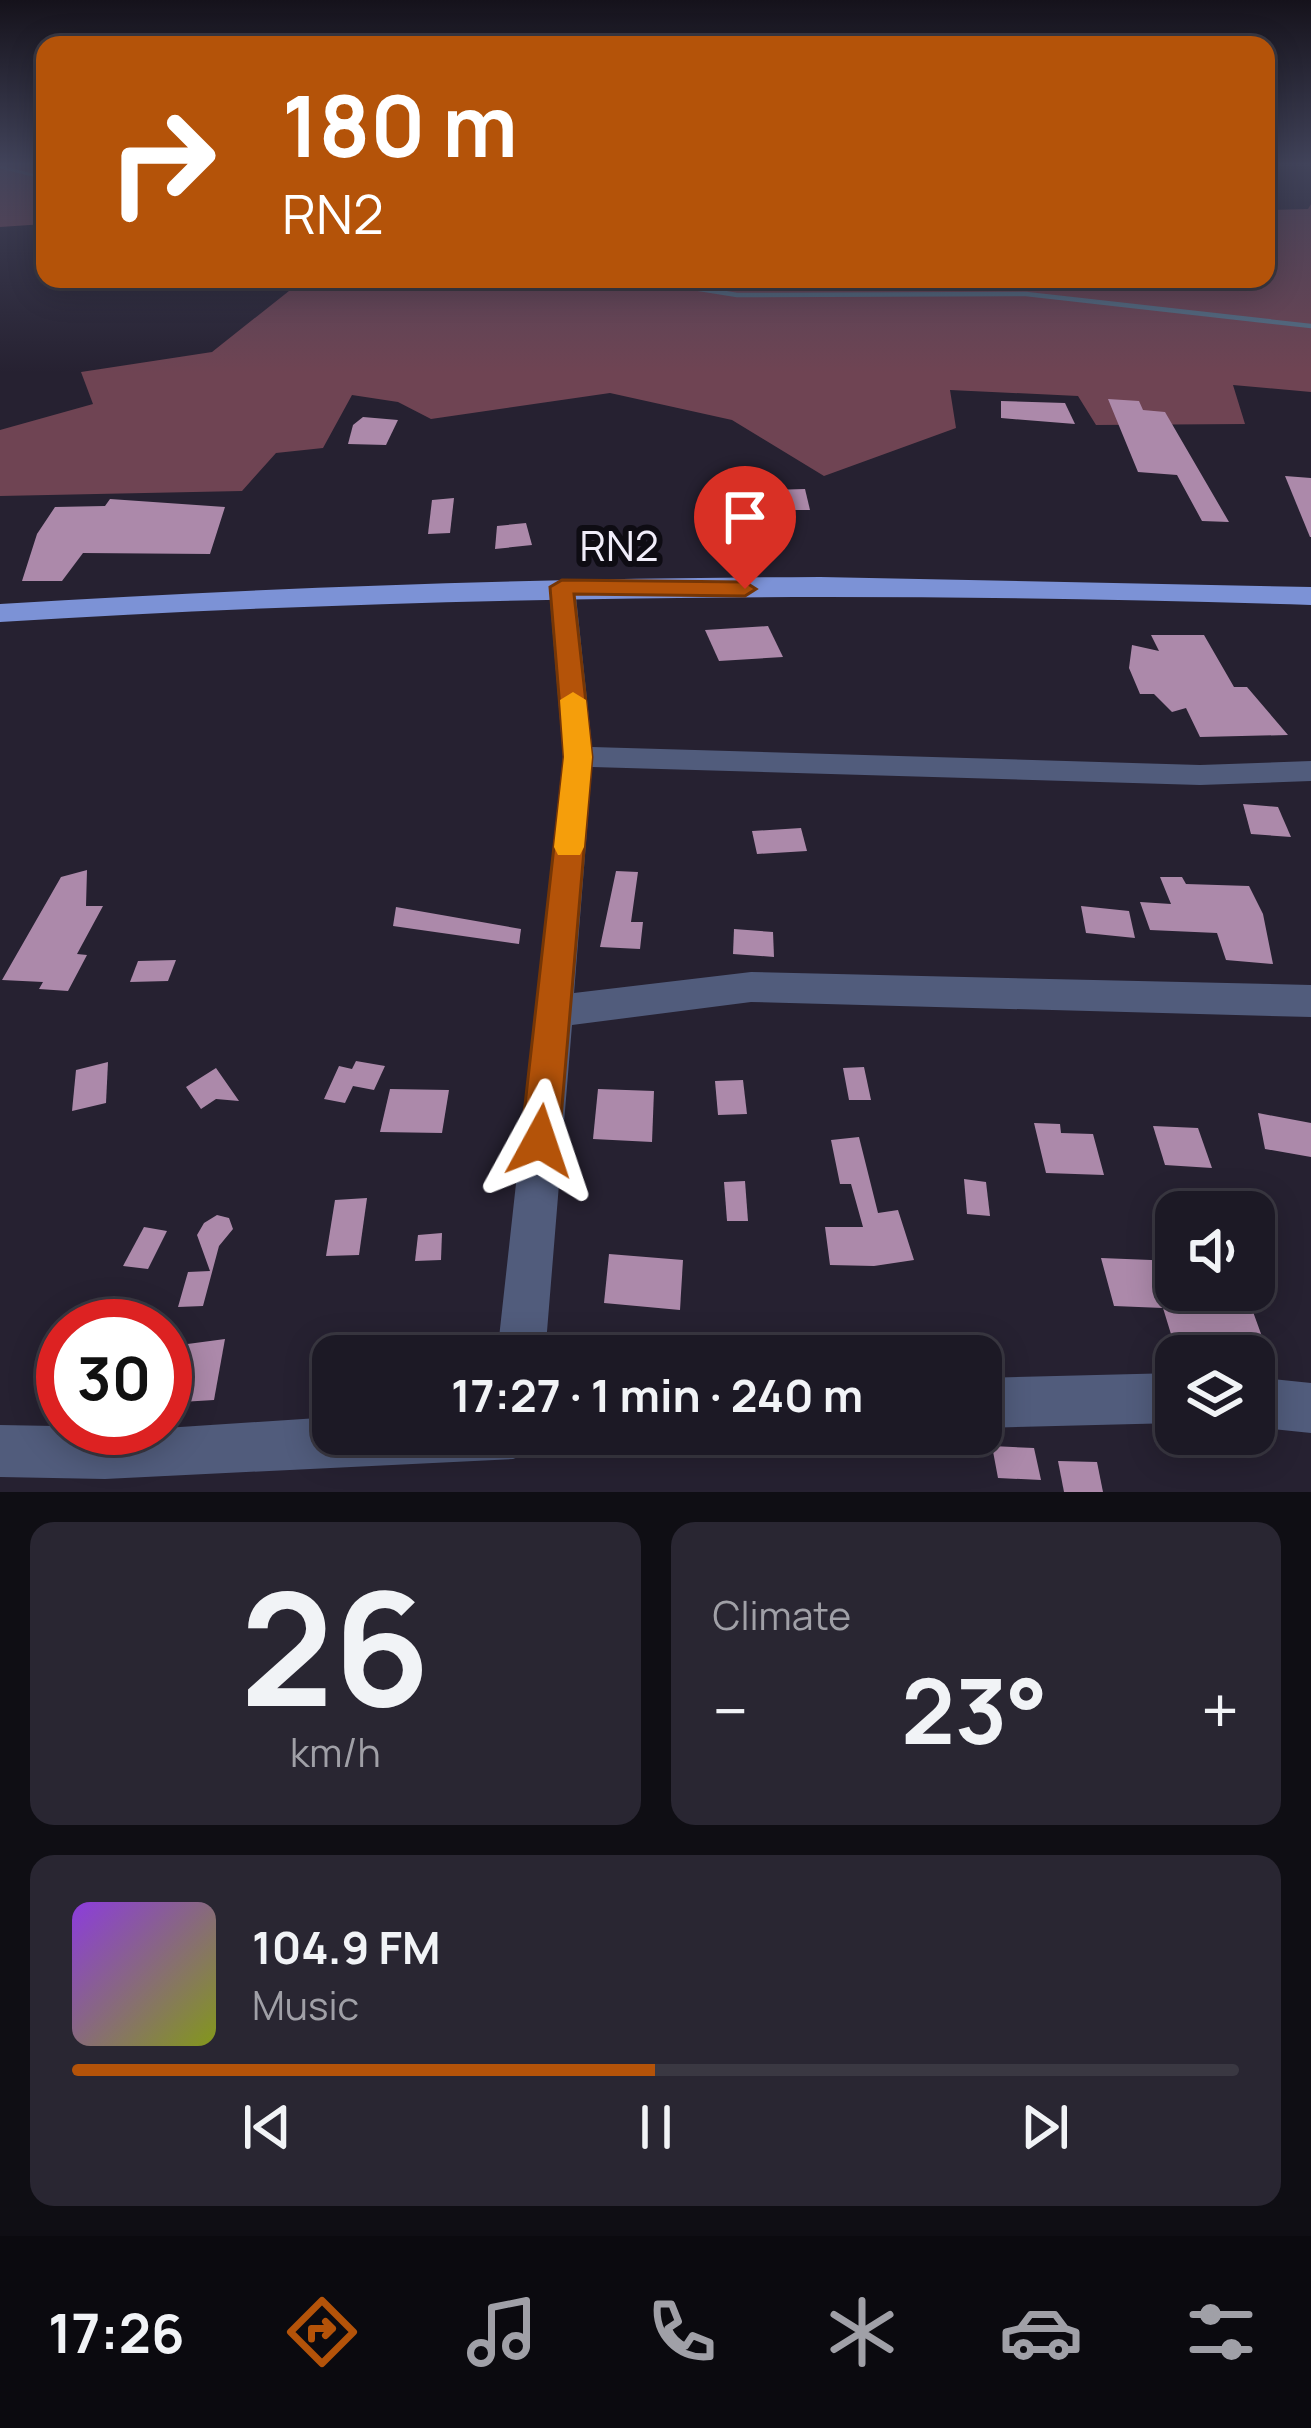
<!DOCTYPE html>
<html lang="en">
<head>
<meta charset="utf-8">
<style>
	:root { --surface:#1c1925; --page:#292632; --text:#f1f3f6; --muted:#a0a0a7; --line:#3a3842; --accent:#b45309 }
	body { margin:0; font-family:Manrope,sans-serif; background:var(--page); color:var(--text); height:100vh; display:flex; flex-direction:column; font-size:45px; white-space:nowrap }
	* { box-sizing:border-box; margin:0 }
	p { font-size:39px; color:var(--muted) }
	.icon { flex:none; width:66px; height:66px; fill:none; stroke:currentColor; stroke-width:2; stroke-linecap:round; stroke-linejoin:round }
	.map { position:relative; height:1492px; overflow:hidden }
	.panel { display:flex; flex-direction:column; gap:30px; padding:30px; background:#0f0e14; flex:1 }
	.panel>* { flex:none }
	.banner { position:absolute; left:36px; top:36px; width:1239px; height:252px; border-radius:24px; box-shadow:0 6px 30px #0003,0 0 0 3px var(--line); background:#b45309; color:#fff; overflow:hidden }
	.controls { position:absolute; left:1155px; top:1191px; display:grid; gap:24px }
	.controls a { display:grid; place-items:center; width:120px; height:120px; border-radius:24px; background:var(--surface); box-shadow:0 6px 30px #0003,0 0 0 3px var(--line); font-size:60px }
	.speed { position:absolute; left:36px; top:1299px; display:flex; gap:24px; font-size:60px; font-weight:700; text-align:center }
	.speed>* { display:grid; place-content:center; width:156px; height:156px; border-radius:50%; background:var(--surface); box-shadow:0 6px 30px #0003,0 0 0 3px var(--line); line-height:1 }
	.speed .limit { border:18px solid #d22; background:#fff; color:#111 }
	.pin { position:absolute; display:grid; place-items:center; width:102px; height:102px; color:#fff; margin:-123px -51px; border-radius:50% 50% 50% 0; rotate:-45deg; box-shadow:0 0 12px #0007 }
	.pin .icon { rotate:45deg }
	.me { position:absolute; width:132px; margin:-66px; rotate:5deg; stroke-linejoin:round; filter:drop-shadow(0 0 9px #0008) }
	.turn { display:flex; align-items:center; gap:42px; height:252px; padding:0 48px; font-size:54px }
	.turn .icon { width:156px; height:156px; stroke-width:2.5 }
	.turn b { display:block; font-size:84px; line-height:102px }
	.big { font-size:90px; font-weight:700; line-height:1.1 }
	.panel .widget { flex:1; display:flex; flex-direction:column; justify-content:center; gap:18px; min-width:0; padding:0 42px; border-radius:24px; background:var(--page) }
	.panel .dial { align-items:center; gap:0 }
	.dial b { font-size:156px; line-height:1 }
	.song { display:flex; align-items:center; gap:36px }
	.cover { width:144px; height:144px; border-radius:18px; background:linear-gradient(135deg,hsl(270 70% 55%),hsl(70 70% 35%)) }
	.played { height:12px; border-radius:6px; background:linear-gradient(90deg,var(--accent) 50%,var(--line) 50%) }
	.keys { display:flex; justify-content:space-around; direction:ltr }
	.heat { display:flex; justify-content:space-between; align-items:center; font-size:66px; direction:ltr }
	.panel .tiles { flex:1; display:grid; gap:30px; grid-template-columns:1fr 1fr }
	.widget:last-child { grid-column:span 2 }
	.trip { position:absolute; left:312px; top:1335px; width:690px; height:120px; border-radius:24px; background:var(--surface); box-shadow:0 6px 30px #0003,0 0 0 3px var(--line); font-weight:700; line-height:120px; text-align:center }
	.tabs { display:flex; height:192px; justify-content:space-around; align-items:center; background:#0b0a0f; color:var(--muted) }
	.tabs .icon { width:84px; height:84px }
	.tabs .selected { color:var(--accent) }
	.tabs b { font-size:54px; color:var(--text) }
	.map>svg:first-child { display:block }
	.forest { fill:#6f4453 }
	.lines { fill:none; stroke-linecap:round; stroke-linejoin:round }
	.stream-far1 { stroke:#567086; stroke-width:3 }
	.stream { stroke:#567086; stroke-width:4.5 }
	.building { fill:#ac89aa }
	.minor { fill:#515c7c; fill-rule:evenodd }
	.major { fill:#7c92d6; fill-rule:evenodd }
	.route { fill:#b45309; stroke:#753606; stroke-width:3 }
	.slow { fill:#f59e0b }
	.labels { text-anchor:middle; stroke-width:12; stroke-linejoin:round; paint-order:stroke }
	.street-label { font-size:42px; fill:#f0edf9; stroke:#0e0c13 }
</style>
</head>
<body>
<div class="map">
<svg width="1311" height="1492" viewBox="0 0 1311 1492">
	<rect width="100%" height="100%" fill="#262131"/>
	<g class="forest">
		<path d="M0 164H45V224L0 227Z"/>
		<path d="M1311 204V392L1233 385 1245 424 1096 425 1078 396 950 390 956 428 824 476 732 420 610 393 431 419 398 402 352 395 323 448 276 453 242 491 0 496V430L93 404 81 372 212 352 294 287 325 280 1266 279V210L1308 209Z"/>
	</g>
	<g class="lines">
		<path class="stream-far1" d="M0 167 45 178"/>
		<path class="stream" d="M637 279 737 295 1026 294 1311 326"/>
	</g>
	<g class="building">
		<path d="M1108 399 1139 401 1143 410 1165 412 1229 522 1202 521 1177 475 1138 472Z"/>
		<path d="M1001 401 1065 403 1075 424 1001 418Z"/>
		<path d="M363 417 398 420 386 445 348 444 353 425Z"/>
		<path d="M1285 476 1311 478V537H1310Z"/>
		<path d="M737 477 761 478 764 507 739 506Z"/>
		<path d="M805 489 810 510H773L769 490Z"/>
		<path d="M454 498 450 533 428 534 432 500Z"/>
		<path d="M110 499 225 507 210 554 83 553 62 581H22L37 534 55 507 105 506Z"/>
		<path d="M526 523 532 545 495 549 497 526Z"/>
		<path d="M768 626 783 657 719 661 705 630Z"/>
		<path d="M1151 635H1204L1234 687H1247L1288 735 1200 737 1186 708 1172 712 1154 694H1140L1129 668 1132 645 1159 651Z"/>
		<path d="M1243 804 1278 807 1291 837 1251 834Z"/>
		<path d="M801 828 807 851 757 854 752 831Z"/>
		<path d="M87 870 86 906H103L77 954 87 955 68 991 39 989 43 982 2 980 61 877Z"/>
		<path d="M616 871 638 872 631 922H643L640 949 600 947Z"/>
		<path d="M1160 877H1182L1186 884 1249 886 1263 914 1273 964 1226 960 1217 933 1150 930 1140 902 1171 904Z"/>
		<path d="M1081 906 1129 911 1135 938 1086 933Z"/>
		<path d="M396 907 521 929 519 944 393 926Z"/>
		<path d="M734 929 773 932 774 957 733 954Z"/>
		<path d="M176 960 168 981 130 982 138 961Z"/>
		<path d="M356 1061 385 1066 374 1090 353 1086 345 1103 324 1099 339 1066 352 1069Z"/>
		<path d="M108 1062 106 1103 72 1111 76 1070Z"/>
		<path d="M864 1067 871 1100H849L843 1068Z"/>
		<path d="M216 1068 239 1101 216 1099 201 1109 186 1087Z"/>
		<path d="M743 1080 747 1114 718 1115 715 1081Z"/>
		<path d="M390 1089 449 1090 442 1133 380 1132Z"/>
		<path d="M598 1089 654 1091 652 1142 593 1139Z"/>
		<path d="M1258 1113 1311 1123V1157L1265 1149Z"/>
		<path d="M1034 1123 1060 1124 1061 1133 1093 1134 1104 1175 1046 1173Z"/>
		<path d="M1153 1126 1198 1128 1212 1168 1165 1165Z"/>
		<path d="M859 1137 878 1213 898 1210 914 1260 874 1266 830 1265 825 1227H863L851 1184H840L831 1140Z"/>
		<path d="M964 1179 986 1182 990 1216 967 1214Z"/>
		<path d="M745 1181 748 1221H727L724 1182Z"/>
		<path d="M367 1198 359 1255 326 1256 335 1200Z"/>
		<path d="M217 1215 229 1218 233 1229 219 1246 203 1306 178 1307 188 1272 210 1271 197 1235 204 1223Z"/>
		<path d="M144 1227 167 1231 148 1269 123 1266Z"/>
		<path d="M442 1233 441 1260 415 1261 418 1235Z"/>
		<path d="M609 1254 683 1260 680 1310 604 1303Z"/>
		<path d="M1101 1258 1176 1261V1299H1184L1187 1308 1252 1309 1264 1342 1174 1344 1163 1308 1114 1306Z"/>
		<path d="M225 1339 214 1400 165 1403V1347Z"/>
		<path d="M992 1446 1034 1448 1041 1480 998 1478Z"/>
		<path d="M1058 1461 1097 1462 1103 1492H1064Z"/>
	</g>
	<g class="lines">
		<g class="minor">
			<path d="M562 579 575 587 592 747 1200 765 1311 761V781L1200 785 592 767 574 993 751 972 1311 985V1017L751 1002 572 1025 545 1356H497L563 757 549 587Z"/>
			<path d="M1176 1373V1423L981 1428V1378Z"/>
			<path d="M1254 1377 1311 1383V1433L1254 1427Z"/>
			<path d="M333 1417V1434H538L531 1452 513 1459 105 1479 0 1477V1425L165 1428Z"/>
		</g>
		<path class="major" d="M820 577 1311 587V605C873 591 437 595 0 622V604C273 587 546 578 820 577Z"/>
	</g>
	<linearGradient id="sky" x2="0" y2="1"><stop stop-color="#15121b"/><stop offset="0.44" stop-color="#41435a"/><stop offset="1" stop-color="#41435a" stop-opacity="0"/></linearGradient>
	<rect width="1311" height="373" fill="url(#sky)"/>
	<path class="route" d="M562 580 745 582 756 589 745 596 574 594 592 757 559 1141 553 1153 540 1158 527 1153 521 1141 564 757 550 587Z"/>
	<path class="slow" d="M573 692 586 700 592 757 584 847 580 855H558L554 847 564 757 560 700Z"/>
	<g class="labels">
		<g class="street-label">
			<text x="619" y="561">RN2</text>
		</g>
	</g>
</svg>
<div class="controls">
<a><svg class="icon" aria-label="sound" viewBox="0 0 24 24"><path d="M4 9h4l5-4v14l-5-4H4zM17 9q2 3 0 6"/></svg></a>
<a><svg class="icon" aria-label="layers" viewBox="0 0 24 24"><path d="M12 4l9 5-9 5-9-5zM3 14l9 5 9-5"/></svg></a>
</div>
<div class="speed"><div class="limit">30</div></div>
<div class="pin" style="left:745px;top:589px;background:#d93025"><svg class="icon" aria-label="arrive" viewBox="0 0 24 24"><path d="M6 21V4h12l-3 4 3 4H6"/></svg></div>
<svg class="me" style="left:540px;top:1141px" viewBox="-20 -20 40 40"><path d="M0-17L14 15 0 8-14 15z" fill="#b45309" stroke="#fff" stroke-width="4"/></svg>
<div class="trip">17:27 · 1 min · 240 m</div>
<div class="banner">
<div class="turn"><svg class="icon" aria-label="right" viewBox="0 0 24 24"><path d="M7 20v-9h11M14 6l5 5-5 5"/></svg><div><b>180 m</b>RN2</div></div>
</div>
</div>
<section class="panel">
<div class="tiles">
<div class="widget dial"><b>26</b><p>km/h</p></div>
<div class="widget"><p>Climate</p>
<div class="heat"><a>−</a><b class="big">23°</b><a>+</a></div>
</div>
<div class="widget">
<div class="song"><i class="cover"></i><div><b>104.9 FM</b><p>Music</p></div></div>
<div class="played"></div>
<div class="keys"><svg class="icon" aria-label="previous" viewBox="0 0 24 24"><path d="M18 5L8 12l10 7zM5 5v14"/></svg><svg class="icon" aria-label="pause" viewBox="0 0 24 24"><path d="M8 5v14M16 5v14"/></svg><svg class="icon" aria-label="next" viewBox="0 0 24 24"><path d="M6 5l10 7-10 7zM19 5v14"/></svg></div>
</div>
</div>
</section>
<nav class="tabs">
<b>17:26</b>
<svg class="icon selected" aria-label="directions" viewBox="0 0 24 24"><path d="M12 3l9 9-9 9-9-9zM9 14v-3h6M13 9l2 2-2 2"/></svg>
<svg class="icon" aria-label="music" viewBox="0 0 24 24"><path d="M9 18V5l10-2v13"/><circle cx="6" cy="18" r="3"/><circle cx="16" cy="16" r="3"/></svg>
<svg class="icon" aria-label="phone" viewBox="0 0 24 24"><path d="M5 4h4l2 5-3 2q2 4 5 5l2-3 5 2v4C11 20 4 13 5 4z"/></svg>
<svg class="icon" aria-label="climate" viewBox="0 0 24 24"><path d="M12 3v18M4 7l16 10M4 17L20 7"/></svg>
<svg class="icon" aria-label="car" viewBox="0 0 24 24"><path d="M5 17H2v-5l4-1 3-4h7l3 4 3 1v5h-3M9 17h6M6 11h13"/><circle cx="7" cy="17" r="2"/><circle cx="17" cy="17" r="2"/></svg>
<svg class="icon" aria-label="filters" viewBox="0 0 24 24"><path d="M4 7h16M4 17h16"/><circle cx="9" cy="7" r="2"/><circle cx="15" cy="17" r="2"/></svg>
</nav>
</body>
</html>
